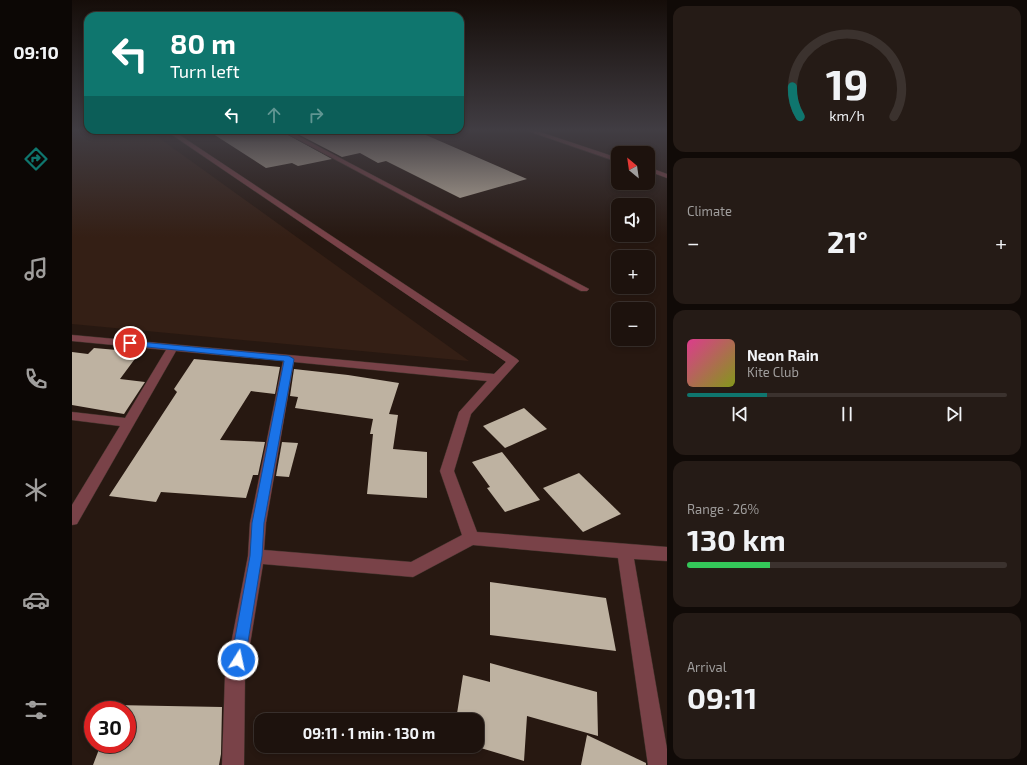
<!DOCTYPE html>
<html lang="en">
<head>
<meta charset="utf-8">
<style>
	:root { --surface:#1d120d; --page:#251b16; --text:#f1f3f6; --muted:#a09e9d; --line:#3b322e; --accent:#0f766e }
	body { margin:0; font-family:"Exo 2",sans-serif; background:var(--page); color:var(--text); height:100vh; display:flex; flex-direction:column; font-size:15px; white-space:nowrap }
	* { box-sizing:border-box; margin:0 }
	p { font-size:13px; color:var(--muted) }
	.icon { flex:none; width:22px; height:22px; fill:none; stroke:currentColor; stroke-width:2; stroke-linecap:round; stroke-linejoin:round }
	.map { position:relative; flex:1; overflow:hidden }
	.sheet { display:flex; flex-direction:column; gap:6px; padding:6px; background:#100a07; width:360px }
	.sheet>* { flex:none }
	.hud { position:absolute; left:12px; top:12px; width:380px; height:122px; border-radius:12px; box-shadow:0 2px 6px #0003,0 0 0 1px var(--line); background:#0f766e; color:#fff; overflow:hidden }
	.needle { width:26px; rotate:331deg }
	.buttons { position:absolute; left:539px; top:146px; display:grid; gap:8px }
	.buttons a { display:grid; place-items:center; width:44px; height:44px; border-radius:8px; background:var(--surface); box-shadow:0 2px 6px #0003,0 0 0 1px var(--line); font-size:20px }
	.speed { position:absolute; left:12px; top:701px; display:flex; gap:8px; font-size:20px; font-weight:700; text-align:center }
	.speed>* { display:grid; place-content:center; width:52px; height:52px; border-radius:50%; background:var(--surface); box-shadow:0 2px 6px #0003,0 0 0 1px var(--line); line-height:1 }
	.speed .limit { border:6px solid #d22; background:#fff; color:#111 }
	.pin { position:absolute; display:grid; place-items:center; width:34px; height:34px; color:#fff; margin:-17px; border:2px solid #fff; border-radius:50%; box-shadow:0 1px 4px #0007 }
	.me { position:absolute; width:44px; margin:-22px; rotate:10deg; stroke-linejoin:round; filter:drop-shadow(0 0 3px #0008) }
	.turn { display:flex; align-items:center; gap:14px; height:84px; padding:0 20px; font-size:18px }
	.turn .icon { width:52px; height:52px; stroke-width:2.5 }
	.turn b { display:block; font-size:28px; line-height:34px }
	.lanes { display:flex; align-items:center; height:38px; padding:0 20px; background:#0003; justify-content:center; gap:20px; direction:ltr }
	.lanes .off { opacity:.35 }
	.big { font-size:30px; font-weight:700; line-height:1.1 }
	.sheet .tile { flex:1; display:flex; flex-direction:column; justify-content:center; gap:6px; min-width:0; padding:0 14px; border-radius:12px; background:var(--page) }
	.sheet .dial { align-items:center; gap:0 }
	.dial svg { height:104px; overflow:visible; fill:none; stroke:var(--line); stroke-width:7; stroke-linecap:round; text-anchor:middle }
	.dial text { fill:var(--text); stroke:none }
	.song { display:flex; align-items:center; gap:12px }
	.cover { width:48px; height:48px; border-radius:6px; background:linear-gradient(135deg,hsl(330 70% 55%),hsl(70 70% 35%)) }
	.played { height:4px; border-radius:2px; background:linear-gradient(90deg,var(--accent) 25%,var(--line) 25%) }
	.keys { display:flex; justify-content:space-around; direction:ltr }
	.heat { display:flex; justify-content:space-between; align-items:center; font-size:22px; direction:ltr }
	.charge { height:6px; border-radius:3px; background:linear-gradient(90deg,#34c759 26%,var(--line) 0) }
	.trip { position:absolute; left:182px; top:713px; width:230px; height:40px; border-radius:12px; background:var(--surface); box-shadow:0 2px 6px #0003,0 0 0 1px var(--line); font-weight:700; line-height:40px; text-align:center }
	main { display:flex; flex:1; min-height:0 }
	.menu { display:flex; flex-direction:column; width:72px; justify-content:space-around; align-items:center; background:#0c0705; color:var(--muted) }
	.menu .icon { width:28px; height:28px }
	.menu .current { color:var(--accent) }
	.menu b { font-size:18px; color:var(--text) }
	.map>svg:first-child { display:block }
	.built { fill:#341f15 }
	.building { fill:#beb2a1 }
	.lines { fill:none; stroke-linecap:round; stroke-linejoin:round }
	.minor-casing { stroke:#42332c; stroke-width:1 }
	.minor { fill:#794248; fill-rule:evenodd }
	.route { fill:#1a73e8; stroke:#114b97 }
</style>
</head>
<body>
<main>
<nav class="menu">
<b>09:10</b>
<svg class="icon current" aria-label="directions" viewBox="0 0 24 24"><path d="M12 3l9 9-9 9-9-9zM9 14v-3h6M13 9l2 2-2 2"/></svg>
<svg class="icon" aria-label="music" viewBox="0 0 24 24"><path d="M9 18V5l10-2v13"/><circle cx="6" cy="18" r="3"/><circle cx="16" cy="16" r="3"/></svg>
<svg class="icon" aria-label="phone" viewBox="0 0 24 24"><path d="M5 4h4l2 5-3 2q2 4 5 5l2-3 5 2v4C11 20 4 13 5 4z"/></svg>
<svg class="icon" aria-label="climate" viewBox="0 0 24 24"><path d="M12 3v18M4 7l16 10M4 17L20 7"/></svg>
<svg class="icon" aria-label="car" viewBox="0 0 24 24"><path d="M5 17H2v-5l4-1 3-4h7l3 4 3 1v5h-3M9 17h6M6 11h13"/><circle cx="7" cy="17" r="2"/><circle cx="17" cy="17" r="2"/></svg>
<svg class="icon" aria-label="filters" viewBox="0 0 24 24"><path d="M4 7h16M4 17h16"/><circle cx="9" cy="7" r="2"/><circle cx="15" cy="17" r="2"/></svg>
</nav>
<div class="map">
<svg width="595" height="765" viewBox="0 0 595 765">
	<rect width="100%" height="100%" fill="#271811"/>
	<path class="built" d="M0 130H76L397 361 0 324Z"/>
	<g class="building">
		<path d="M135 130H207L260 159 226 166 220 163 194 168Z"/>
		<path d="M218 130H338L342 134 347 132 455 179 388 198 314 161 306 163 288 153 270 157Z"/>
		<path d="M22 348 68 352 48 379 73 382 52 414 0 405V352L16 354Z"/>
		<path d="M122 359 208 367 203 394 179 391 148 440 193 442 186 475H181L174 498 89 492 84 502 37 496 105 392 102 389Z"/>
		<path d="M222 369 276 375 327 383 317 414 326 415 321 449 355 452V498L295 494 301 434H298L301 419 223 408 226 397 218 396Z"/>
		<path d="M452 408 475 429 433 448 411 426Z"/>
		<path d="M210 442 226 443 217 477 204 476Z"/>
		<path d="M430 452 468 500 433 512 415 488 418 487 400 462Z"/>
		<path d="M507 473 549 514 511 532 471 488Z"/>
		<path d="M418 582 534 598 544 651 418 635Z"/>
		<path d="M418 663 525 692 526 736 455 716 452 761 402 746H405V720H384L391 675 418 682Z"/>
		<path d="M42 705 150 707 149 754 147 765H21L29 744H55V710H40Z"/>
		<path d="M515 735 574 763V765H509Z"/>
	</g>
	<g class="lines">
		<g class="minor-casing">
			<g id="minor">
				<path d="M93 130H100L445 359 447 361 445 363 399 414 382 471 405 532 595 547V561L562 559 595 749V765H576L546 558 401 545 341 577 191 564 173 675 172 765H150L153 675 176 556 178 523 211 361 104 351 5 524 0 525V505L48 426 0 420V412L53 418 94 350 0 341V335L422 374 434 362ZM222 362 415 381 387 412 368 471 390 535 339 562 192 550 194 523Z"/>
				<path d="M208 130H215L517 289 515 291H509Z"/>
				<path d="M339 130H345L346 131 343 133Z"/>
				<path d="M453 130H462L546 158V162Z"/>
				<path d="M576 167 595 174V178L576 171Z"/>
			</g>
		</g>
		<use href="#minor" class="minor"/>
	</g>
	<linearGradient id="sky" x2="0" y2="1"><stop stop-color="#150d09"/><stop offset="0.55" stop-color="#413d43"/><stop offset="1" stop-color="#413d43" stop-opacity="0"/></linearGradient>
	<rect width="595" height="237" fill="url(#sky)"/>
	<path class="route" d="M58 341 217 356 222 359 192 523 190 556 173 660 171 665 166 667 161 665 159 660 178 556 180 523 212 361 55 345 54 343Z"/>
</svg>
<div class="buttons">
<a><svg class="needle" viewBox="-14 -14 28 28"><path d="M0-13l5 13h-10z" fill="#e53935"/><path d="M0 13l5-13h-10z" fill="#a09e9d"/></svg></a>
<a><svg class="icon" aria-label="sound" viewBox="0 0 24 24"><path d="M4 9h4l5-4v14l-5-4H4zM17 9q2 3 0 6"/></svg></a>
<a>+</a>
<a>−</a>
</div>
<div class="speed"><div class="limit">30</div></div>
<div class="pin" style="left:58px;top:343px;background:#d93025"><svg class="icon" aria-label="arrive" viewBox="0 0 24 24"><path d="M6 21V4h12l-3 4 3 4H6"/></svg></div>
<svg class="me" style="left:166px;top:660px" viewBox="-20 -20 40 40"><circle r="17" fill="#1a73e8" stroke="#fff" stroke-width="3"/><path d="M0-11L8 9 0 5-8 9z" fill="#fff"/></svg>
<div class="trip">09:11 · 1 min · 130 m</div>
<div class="hud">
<div class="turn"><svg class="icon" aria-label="left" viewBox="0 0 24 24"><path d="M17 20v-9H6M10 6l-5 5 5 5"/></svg><div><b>80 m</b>Turn left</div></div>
<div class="lanes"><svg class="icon" aria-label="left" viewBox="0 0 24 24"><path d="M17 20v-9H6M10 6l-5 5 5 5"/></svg><svg class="icon off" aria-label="ahead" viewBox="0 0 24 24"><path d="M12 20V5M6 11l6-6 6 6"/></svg><svg class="icon off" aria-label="right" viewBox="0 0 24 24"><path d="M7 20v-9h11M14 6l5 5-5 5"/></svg></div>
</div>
</div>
<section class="sheet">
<div class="tile dial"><svg viewBox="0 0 100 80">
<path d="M14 69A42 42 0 1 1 86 69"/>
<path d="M14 69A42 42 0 0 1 8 46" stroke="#0f766e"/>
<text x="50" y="56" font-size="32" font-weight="700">19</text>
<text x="50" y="72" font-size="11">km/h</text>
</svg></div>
<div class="tile"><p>Climate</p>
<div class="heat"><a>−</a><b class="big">21°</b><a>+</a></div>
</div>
<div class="tile">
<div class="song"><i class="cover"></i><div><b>Neon Rain</b><p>Kite Club</p></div></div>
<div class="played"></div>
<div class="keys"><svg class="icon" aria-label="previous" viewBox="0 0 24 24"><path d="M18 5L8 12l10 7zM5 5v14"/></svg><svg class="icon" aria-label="pause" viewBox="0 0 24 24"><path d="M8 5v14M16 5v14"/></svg><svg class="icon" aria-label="next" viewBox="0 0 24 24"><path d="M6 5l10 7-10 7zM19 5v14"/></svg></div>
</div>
<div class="tile"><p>Range · 26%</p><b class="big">130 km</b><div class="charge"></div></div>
<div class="tile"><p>Arrival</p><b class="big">09:11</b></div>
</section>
</main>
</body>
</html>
